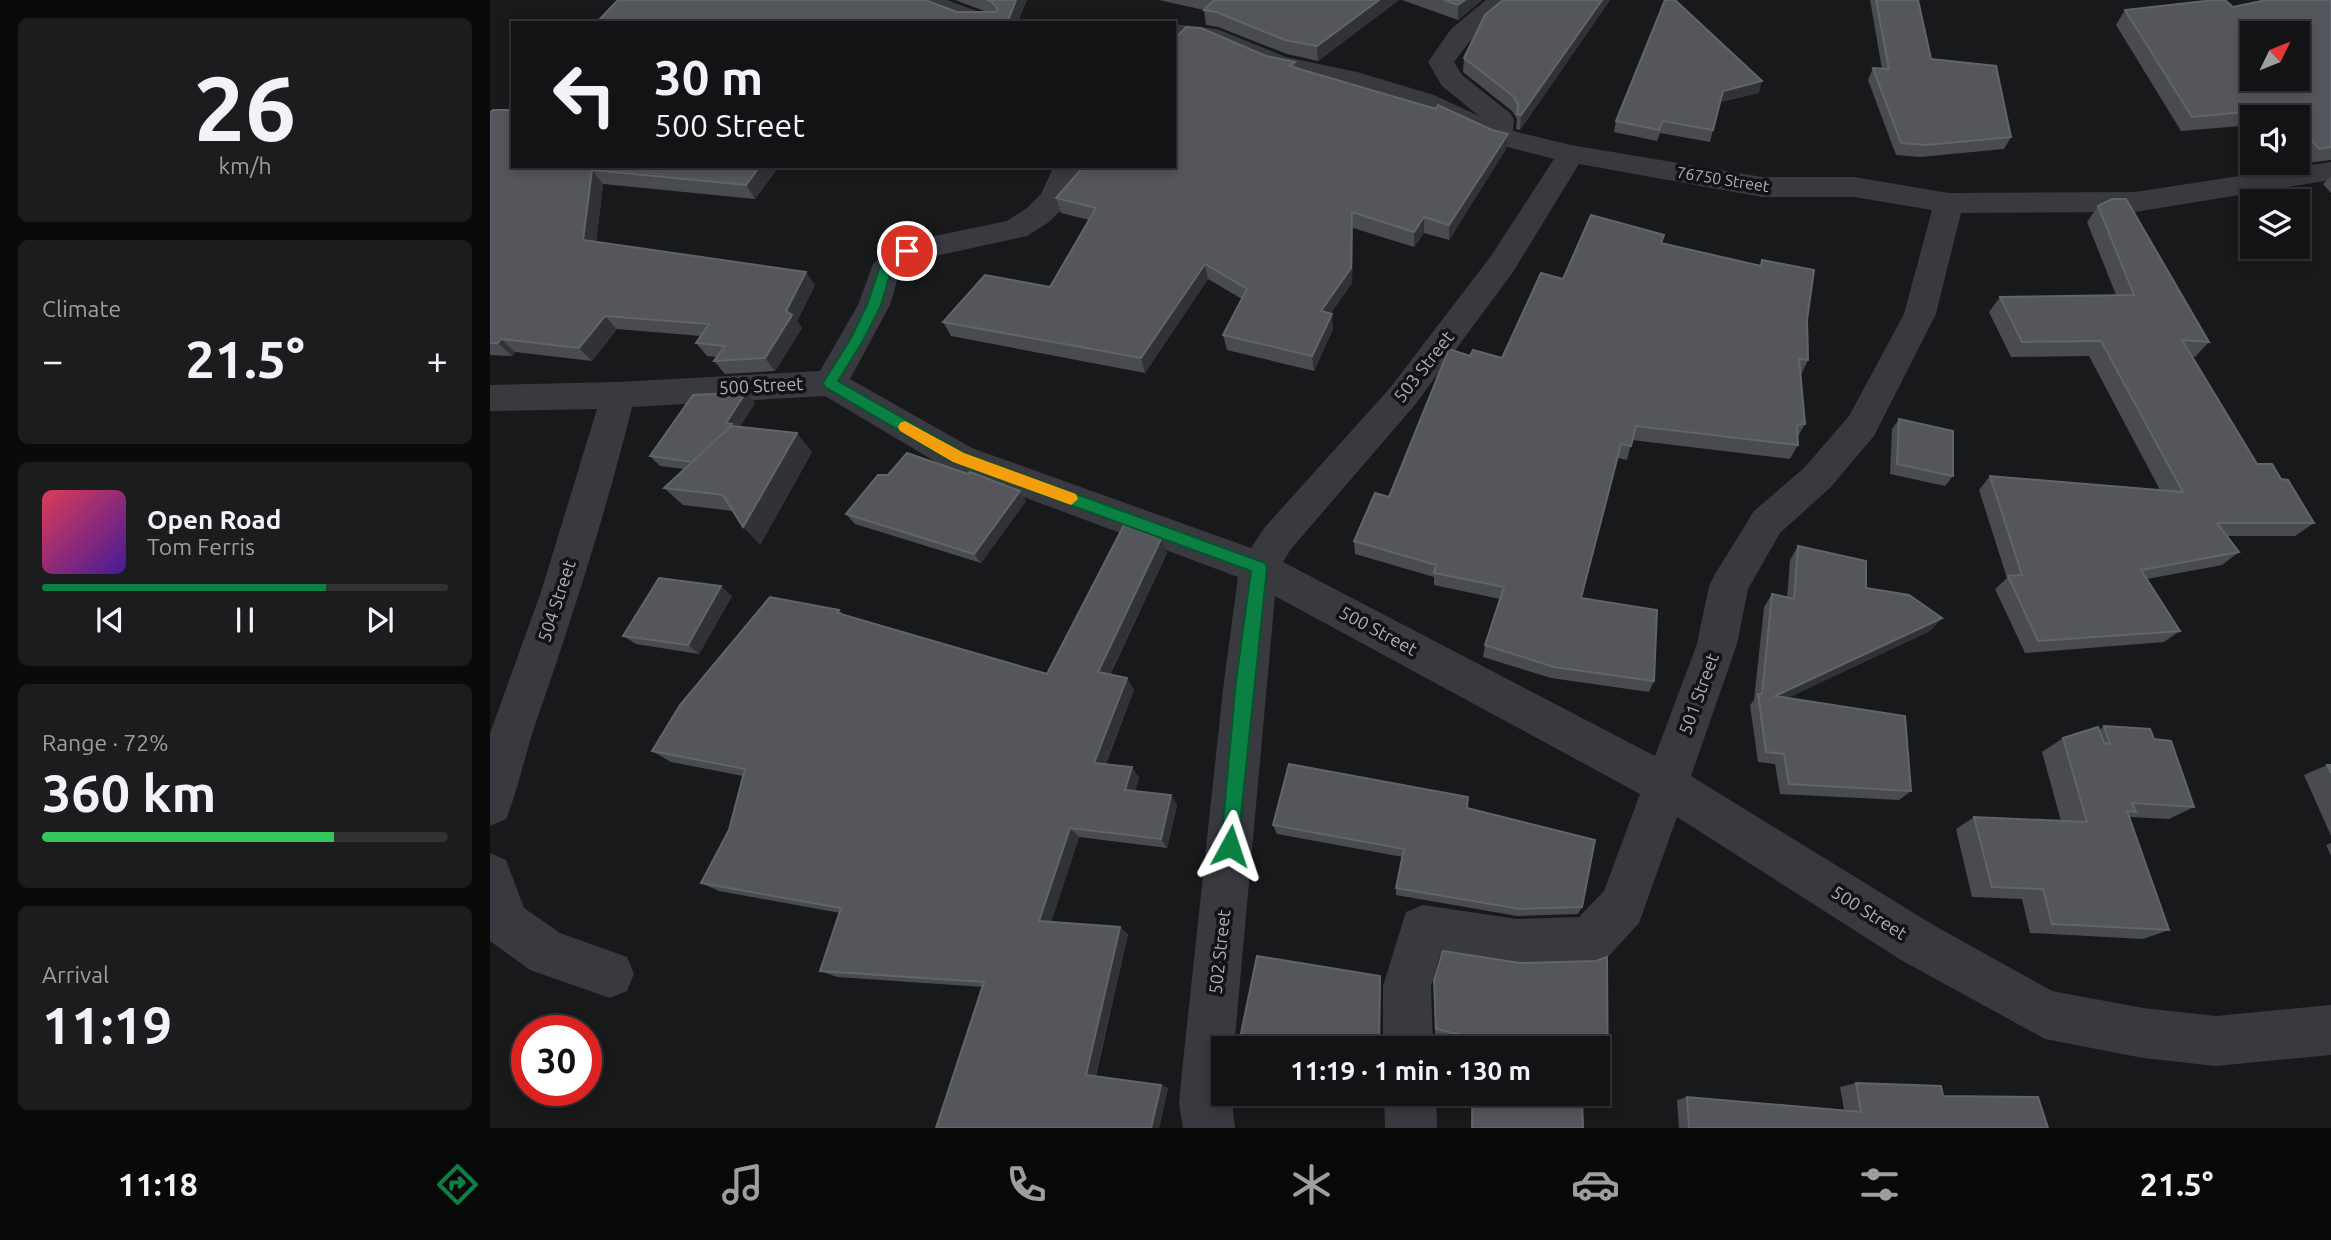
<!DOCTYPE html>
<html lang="en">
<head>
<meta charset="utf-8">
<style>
	:root { --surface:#121314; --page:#1b1c1d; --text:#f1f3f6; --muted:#9c9ea0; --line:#313234; --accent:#0b8043 }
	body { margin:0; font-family:Ubuntu,sans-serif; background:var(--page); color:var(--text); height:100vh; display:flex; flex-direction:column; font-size:26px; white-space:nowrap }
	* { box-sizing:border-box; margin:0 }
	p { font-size:23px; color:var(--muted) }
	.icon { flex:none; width:38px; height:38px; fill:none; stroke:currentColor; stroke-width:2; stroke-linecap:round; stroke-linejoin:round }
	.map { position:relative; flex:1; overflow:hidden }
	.panel { display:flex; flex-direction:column; gap:18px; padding:18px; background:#0a0a0b; width:490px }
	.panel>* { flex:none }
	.hud { position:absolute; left:21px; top:21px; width:665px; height:147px; border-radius:0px; box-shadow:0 4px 10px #0003,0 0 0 2px var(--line); background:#121314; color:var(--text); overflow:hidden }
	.needle { width:46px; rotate:47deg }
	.fabs { position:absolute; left:1750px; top:21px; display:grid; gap:14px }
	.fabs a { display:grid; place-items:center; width:70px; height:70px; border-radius:0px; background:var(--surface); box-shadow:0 4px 10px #0003,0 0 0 2px var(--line); font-size:35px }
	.speed { position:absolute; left:21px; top:1015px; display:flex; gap:14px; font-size:35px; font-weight:700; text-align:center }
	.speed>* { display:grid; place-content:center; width:91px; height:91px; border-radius:50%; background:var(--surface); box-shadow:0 4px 10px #0003,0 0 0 2px var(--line); line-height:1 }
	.speed .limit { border:10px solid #d22; background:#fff; color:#111 }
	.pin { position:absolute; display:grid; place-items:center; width:60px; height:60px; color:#fff; margin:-30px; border:4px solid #fff; border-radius:50%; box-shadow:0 2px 7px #0007 }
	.me { position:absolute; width:77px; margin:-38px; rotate:5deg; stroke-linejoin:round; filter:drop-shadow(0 0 5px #0008) }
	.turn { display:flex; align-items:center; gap:24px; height:147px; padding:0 28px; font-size:32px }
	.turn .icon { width:91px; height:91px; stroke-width:2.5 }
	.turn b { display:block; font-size:49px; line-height:60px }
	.big { font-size:52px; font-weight:700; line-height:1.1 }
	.panel .widget { flex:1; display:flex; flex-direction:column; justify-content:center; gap:10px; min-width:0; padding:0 24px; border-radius:10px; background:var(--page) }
	.panel .dial { align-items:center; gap:0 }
	.dial b { font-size:91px; line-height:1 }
	.song { display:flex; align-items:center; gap:21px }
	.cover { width:84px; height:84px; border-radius:10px; background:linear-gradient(135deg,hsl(350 70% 55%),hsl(260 70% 35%)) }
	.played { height:7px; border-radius:4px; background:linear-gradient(90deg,var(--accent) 70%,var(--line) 70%) }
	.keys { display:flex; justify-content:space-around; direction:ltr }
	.heat { display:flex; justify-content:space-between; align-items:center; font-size:38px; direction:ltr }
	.charge { height:10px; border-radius:5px; background:linear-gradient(90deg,#34c759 72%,var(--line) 0) }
	.trip { position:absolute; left:721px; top:1036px; width:399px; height:70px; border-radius:0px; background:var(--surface); box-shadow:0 4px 10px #0003,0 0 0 2px var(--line); font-weight:700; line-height:70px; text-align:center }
	.tab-bar { display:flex; height:112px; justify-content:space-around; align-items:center; background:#070808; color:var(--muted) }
	.tab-bar .icon { width:49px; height:49px }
	.tab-bar .selected { color:var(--accent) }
	.tab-bar b { font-size:32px; color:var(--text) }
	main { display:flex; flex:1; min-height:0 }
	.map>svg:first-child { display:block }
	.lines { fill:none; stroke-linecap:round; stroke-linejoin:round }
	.street { fill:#393a40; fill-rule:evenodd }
	.wall { fill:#494b50 }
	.shaded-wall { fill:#313236 }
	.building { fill:#54565c; stroke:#61646a; stroke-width:2; fill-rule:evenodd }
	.route { fill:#0b8043; stroke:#07532c; stroke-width:2 }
	.slow { fill:#f59e0b }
	.labels { text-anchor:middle; stroke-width:7; stroke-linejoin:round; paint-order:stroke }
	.far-street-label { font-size:16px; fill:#aab0bb; stroke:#131316 }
	.street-label { font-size:18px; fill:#aab0bb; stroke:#131316 }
</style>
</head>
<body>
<main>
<section class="panel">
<div class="widget dial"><b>26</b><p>km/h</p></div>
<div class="widget"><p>Climate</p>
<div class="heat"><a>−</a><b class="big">21.5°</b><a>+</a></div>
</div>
<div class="widget">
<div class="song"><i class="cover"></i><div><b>Open Road</b><p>Tom Ferris</p></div></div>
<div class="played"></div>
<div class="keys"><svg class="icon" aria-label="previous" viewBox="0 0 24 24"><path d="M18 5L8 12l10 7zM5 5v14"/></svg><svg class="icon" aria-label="pause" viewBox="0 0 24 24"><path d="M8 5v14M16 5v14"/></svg><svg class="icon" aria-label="next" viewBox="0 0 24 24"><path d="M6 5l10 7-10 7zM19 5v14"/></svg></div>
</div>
<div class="widget"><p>Range · 72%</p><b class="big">360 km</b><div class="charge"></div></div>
<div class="widget"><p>Arrival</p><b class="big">11:19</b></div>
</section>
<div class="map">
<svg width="1841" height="1128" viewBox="0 0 1841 1128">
	<rect width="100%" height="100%" fill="#18191b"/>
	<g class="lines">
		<g class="street">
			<path d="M422 0H457L506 18 510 23H473L425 5Z"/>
			<path d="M996 0H1026L987 32 964 62 972 75 1020 113 1024 119 1023 131 1081 145 1272 177H1364L1459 193 1645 192 1841 162V180L1645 212 1471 213 1446 314 1384 436 1340 488 1290 533 1258 589 1247 644 1201 776 1445 926 1562 991 1653 1008 1726 1016 1841 1005V1055L1726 1066 1653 1058 1555 1039 1411 960 1187 817 1149 923 1117 958 1100 965 1027 967 950 955 941 986 943 1048H893V986L916 912 933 905 1027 919 1089 917 1114 891 1150 794 785 596 744 1048H733V1094H741L745 1128H693L689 1104 692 1071 734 681 748 577 456 468 335 396 142 407C115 516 81 622 44 728 34 758 28 790 16 819L0 826V733L51 592 107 409 0 411V385L128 382 330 371 368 305 383 264 406 244 517 221 537 208 551 194 564 166H593L575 206 559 222 537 236 427 260 408 277 400 305 360 379 482 448 761 548 775 527 900 388 1001 256 1064 159 1002 143 924 107 852 85 779 69 714 41 684 40V24L727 29 796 57 867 72 944 95 989 116 952 86 938 62 961 29ZM1089 164 1272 197H1364L1442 210 1414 314 1359 416 1314 468 1264 511 1225 574 1219 586 1207 644 1165 756 793 562 801 549 924 406 1023 272Z"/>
			<path d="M0 853 16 860 34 908 70 933 137 957 144 974 137 991 120 998 40 970 0 941Z"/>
			<path d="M894 1094H946L947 1128H895Z"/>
		</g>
	</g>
	<g class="wall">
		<path d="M465 0H537L527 23 467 12H497Z"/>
		<path d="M669 0H909L828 61 797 54 728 27 716 25 714 10Z"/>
		<path d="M912 0H992L968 20Z"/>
		<path d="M1120 0 1030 130 1026 129 1027 119 1022 111 973 72 974 58Z"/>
		<path d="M1380 0H1428L1441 59 1521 137 1514 149 1430 157 1406 155 1378 80 1383 68 1392 69Z"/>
		<path d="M1841 0V160L1816 163 1808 153V117H1762V125L1691 131 1626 25 1635 10 1743 7Z"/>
		<path d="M805 62V68L1016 149 959 240 934 233 924 247 863 228 862 283 841 313 843 329 824 371 737 350 733 335 752 299 718 279 655 373 461 336 453 322 560 287 599 220 571 213 566 198Z"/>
		<path d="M1269 93 1230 102 1220 142 1170 133 1167 141 1124 132 1126 121Z"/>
		<path d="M22 111 289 166 265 199 113 184 106 242 325 285 307 321 312 328 285 371 235 374 224 361 227 357 217 356 206 343 211 336 127 329 102 361 25 352 22 356 0 355V113Z"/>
		<path d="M1841 176V193L1833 184Z"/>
		<path d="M1608 206 1719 342 1705 357H1702L1767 464 1791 479 1824 523 1805 536H1737L1749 552 1732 565 1657 579 1690 631 1674 642 1535 653 1505 589 1517 578 1489 490 1500 476 1670 490 1599 356 1521 357 1499 312 1510 297 1626 295 1597 222Z"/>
		<path d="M1171 244 1270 265 1272 260 1317 320 1318 360 1311 375 1315 424 1307 438 1308 445 1300 459 1142 440 1137 460 1128 458 1091 598 1164 681 1159 692 1061 678 993 657 995 645 1010 599 944 585V577L865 554 864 541 899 497 980 356 1012 358 1073 279Z"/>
		<path d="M265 403 249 427 322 452 270 545 243 511 193 505 174 488 194 469 170 466 160 456Z"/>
		<path d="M1409 419 1463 476 1455 486 1400 474 1402 429Z"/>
		<path d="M478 474 530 491 536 501 491 563 365 524 356 514Z"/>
		<path d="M1308 546 1376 588 1452 618 1440 631 1297 698 1421 791 1409 800 1290 794 1285 764 1268 762 1260 705 1264 700 1274 607 1282 594 1297 598 1300 560Z"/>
		<path d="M677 553 620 675 644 690 616 764 642 767 649 778 645 791 681 795 687 805 677 848 589 837 561 922 638 934 606 1076 671 1085 678 1088 669 1128H446L493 987 347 977 330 971 350 913 229 891 211 883 239 830 253 776 181 762 162 751 349 610 353 614 557 674Z"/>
		<path d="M242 596 209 654 146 644 133 636Z"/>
		<path d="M1614 726 1664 739 1704 807 1679 819 1639 817 1679 930 1653 939 1540 933 1532 899 1482 897 1466 829 1484 817 1571 821 1552 752 1573 738 1609 730Z"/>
		<path d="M1837 765H1841V836L1814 775Z"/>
		<path d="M977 808 1092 907 1088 914 1027 916 906 895V888L913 857 787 834 783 825Z"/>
		<path d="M1841 843V856L1836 845Z"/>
		<path d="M953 951 1030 963 1106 961 1117 957 1118 1105 1112 1108 1092 1103 1093 1128H981V1094H1108V1048H983V1043L945 1034 944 986Z"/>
		<path d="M1366 1083 1453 1096 1558 1128H1189L1187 1100 1197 1097 1354 1110 1350 1087Z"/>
	</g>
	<g class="shaded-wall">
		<path d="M526 0H537L527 23H517Z"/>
		<path d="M889 0H909L828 61 827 46Z"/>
		<path d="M975 0H992L968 20V5Z"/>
		<path d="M1112 0H1120L1030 130 1031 115Z"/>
		<path d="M1272 81 1269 93 1229 102 1233 91Z"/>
		<path d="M1018 134 1016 149 959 240V225Z"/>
		<path d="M270 166H289L265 199 256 185Z"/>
		<path d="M102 170 113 184 105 254 93 240Z"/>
		<path d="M862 212 863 228 862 283 832 326 831 311Z"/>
		<path d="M934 217V233L924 247V232Z"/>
		<path d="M715 264 718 279 655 373 651 358Z"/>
		<path d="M316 272 325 285 307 321 312 328 285 371 275 358Z"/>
		<path d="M842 314 843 329 824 371 822 356Z"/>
		<path d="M115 316 127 329 102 361 89 348Z"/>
		<path d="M11 339 25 352 22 356 8 343Z"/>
		<path d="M256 392 265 403 248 430 236 423Z"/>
		<path d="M307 433 322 452 270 545 253 527Z"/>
		<path d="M530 491 536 501 491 563 484 554Z"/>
		<path d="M671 539 677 553 615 684 608 672Z"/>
		<path d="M231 586 242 596 209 654 198 645Z"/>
		<path d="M1452 618 1440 631 1277 708 1285 696Z"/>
		<path d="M637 678 644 690 612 773 604 763Z"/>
		<path d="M642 767 649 778 643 800 635 790Z"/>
		<path d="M681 795 687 805 677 848 671 839Z"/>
		<path d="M580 828 589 837 559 929 549 921Z"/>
		<path d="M630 927 638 934 605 1078 596 1075Z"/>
		<path d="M890 976 891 983 890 1048 889 1043Z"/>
		<path d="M671 1085 678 1088 669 1128H661Z"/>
	</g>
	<g class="building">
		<path d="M128 0H435L467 12H505L508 9 502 2 497 0H526L517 23H106Z"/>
		<path d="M724 0H889L827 46 795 40 726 12 714 10Z"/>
		<path d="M954 0H975L968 5Z"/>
		<path d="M1013 0H1112L1031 115 1027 114 1028 104 1023 96 974 58 995 15Z"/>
		<path d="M1175 0H1185L1272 81 1233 91 1223 130 1173 121 1169 130 1126 121Z"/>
		<path d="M1386 0H1428L1441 59 1506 66 1521 137 1436 145 1411 143 1383 68 1399 69Z"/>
		<path d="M1724 0H1735L1743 7 1776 0H1841V147L1829 149 1808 124V117H1794L1786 109 1702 117 1635 10ZM1762 33H1808V79H1762Z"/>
		<path d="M696 27 711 28 776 56 805 62 799 66 946 109 948 105 1002 130 1018 134 959 225 934 217 924 232 862 212 861 268 831 311 842 314 822 356 733 335 757 289 715 264 651 358 453 322 495 275 560 287 606 208 566 198 594 166H684V40Z"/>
		<path d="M3 110H23V166H270L256 185 102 170 93 240 316 272 296 311 302 315 275 358 224 361 235 346 206 343 219 324 115 316 89 348 11 339 8 343H0V113Z"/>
		<path d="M1622 199H1636L1719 342 1692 340 1767 464H1782L1791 479 1798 480 1824 523H1727L1749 552 1651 570 1690 631 1548 641 1518 576 1532 575 1500 476 1693 492 1611 341 1532 342 1510 297 1644 295 1608 206Z"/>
		<path d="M1101 215 1174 235 1171 243 1271 266 1272 260 1324 270 1317 320 1318 360 1309 359 1315 424 1307 425 1308 445 1146 426 1141 446 1131 444 1091 598 1167 610 1164 681 1064 667 995 645 1014 587 944 573 946 565 864 541 885 493 899 497 959 349 980 356 983 350 1012 358 1051 273 1073 279Z"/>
		<path d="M256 392 236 423 242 424 240 427 202 462 160 456 203 395Z"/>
		<path d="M1409 419 1463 431V476L1407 464Z"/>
		<path d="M241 426 307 433 253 527 233 495 174 488Z"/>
		<path d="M417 453 478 474 480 472 530 491 484 554 356 514 388 475H398Z"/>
		<path d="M634 525 671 539 608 672 637 678 604 763 642 767 635 790 681 795 671 839 580 828 549 921 630 927 596 1075 671 1085 661 1128H446L494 982 330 971 351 908 211 883 239 830 255 769 162 751 190 705 280 597 349 610 347 613 557 674Z"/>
		<path d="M1308 546 1376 561V588L1419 595 1452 618 1285 696 1415 716 1421 791 1299 784 1294 754 1276 752 1268 694H1272L1282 594 1304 599Z"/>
		<path d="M169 578 231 586 198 645 133 636Z"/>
		<path d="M1614 726 1660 729 1664 739 1681 741 1704 807 1642 803 1646 812 1637 811 1679 930 1562 924 1553 889 1502 887 1484 817 1597 822 1573 738 1608 727 1614 743 1620 744Z"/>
		<path d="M799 764 978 797 977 808 1105 840 1092 907 1030 909 906 888 914 849 783 825Z"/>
		<path d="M1837 765H1841V773Z"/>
		<path d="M953 951 1030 963 1106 961 1117 957 1118 1105 1092 1099 1093 1128H982L983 1094H1108V1048H984L985 1038 946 1029 944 980Z"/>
		<path d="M767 956 890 976 889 1043 896 1045V1048H748Z"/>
		<path d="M1366 1083 1451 1086 1453 1096 1548 1097 1558 1128H1199L1197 1097 1371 1112Z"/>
	</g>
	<path class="route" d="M417 246 424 251 400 274 391 305 374 339 348 381 474 453 775 563 777 568 747 853 740 855 733 853 731 846 746 681 761 571 463 462 335 387 333 383 361 338 377 305 389 269Z"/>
	<path class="slow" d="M415 421 474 453 586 494 588 499 581 505 463 462 410 431 408 427 410 423Z"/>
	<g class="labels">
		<g class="far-street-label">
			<text transform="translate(1233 179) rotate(9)" y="6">76750 Street</text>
		</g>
		<g class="street-label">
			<text transform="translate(934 367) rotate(-52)" y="6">503 Street</text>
			<text transform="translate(271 386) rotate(-3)" y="6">500 Street</text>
			<text transform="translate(67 601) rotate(-72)" y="6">504 Street</text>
			<text transform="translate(888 631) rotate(28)" y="6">500 Street</text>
			<text transform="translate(1209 694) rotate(-70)" y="6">501 Street</text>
			<text transform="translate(1379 913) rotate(32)" y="6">500 Street</text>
			<text transform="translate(730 952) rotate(-84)" y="6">502 Street</text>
		</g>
	</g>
</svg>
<div class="fabs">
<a><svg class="needle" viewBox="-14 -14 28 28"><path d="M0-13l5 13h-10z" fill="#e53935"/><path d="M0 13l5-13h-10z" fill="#9c9ea0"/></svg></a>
<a><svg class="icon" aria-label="sound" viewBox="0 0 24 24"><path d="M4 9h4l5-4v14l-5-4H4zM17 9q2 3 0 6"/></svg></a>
<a><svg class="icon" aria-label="layers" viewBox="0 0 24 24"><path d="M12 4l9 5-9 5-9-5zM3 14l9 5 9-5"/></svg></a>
</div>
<div class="speed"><div class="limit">30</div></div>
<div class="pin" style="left:417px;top:251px;background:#d93025"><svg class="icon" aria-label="arrive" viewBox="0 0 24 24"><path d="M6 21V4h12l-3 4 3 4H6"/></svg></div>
<svg class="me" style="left:740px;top:846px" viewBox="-20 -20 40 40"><path d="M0-17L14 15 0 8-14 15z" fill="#0b8043" stroke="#fff" stroke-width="4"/></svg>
<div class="trip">11:19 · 1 min · 130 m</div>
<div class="hud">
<div class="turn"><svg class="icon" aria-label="left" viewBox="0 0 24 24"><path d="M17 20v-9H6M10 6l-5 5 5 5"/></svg><div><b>30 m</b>500 Street</div></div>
</div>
</div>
</main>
<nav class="tab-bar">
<b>11:18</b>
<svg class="icon selected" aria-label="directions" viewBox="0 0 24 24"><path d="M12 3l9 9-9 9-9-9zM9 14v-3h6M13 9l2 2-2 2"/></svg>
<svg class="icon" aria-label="music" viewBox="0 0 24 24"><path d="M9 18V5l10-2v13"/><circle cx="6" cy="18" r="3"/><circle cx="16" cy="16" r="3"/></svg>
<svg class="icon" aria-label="phone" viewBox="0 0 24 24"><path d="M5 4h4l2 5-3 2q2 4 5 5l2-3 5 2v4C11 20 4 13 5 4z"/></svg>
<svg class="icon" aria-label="climate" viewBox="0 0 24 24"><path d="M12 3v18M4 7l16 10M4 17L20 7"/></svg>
<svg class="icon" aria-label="car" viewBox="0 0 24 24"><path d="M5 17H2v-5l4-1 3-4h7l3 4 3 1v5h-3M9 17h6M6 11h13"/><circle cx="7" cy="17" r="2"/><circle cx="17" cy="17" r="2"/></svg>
<svg class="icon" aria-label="filters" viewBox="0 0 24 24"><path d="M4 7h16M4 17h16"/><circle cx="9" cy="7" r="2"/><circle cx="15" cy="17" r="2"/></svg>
<b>21.5°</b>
</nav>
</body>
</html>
